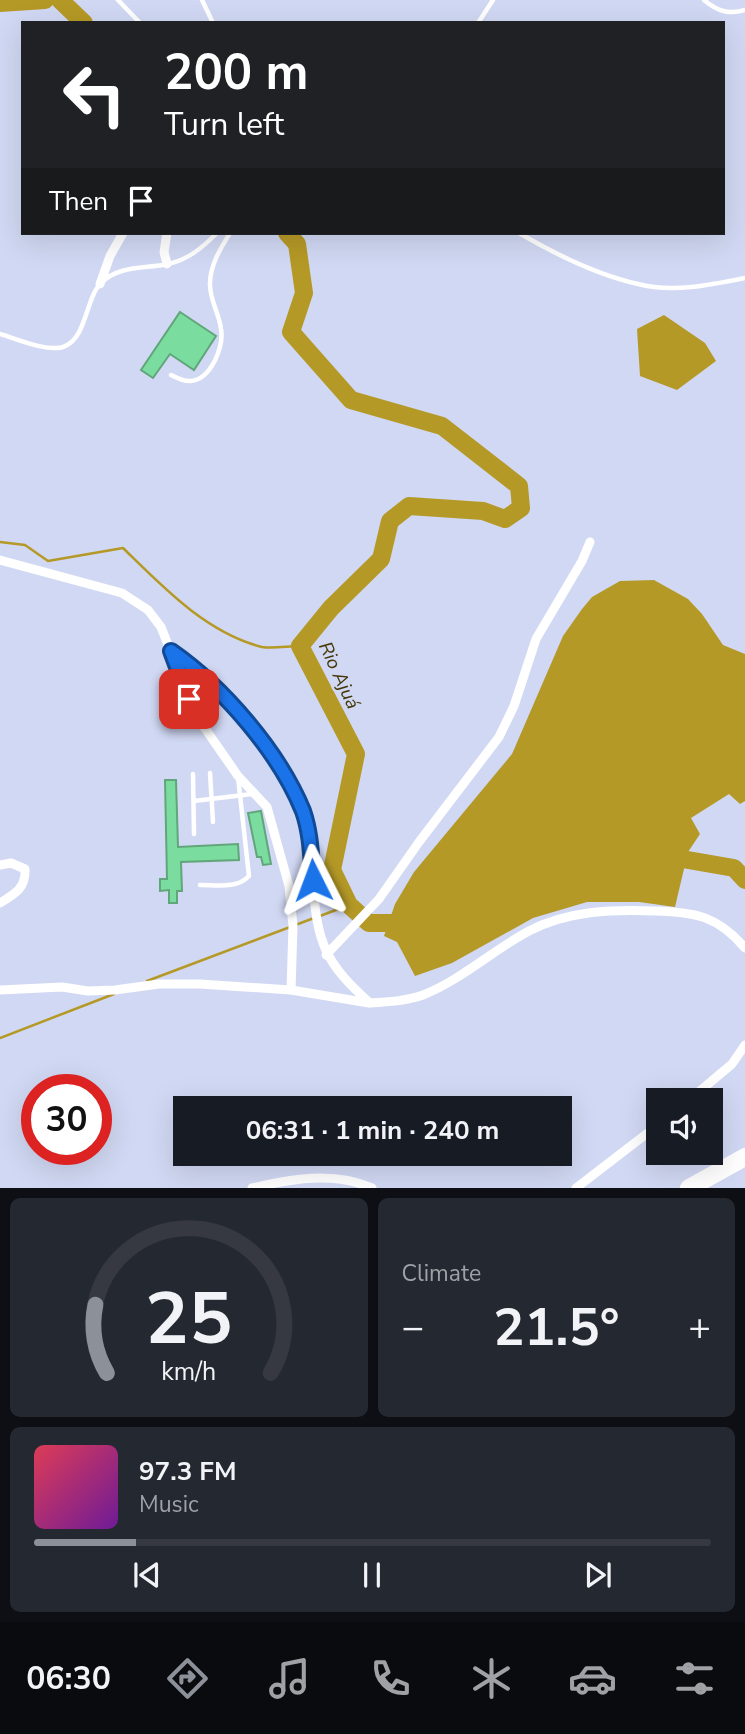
<!DOCTYPE html>
<html lang="en">
<head>
<meta charset="utf-8">
<style>
	:root { --surface:#171b24; --page:#242831; --text:#f1f3f6; --muted:#9ea1a6; --line:#363941; --accent:#8c9099 }
	body { margin:0; font-family:"Nunito Sans",sans-serif; background:var(--page); color:var(--text); height:100vh; display:flex; flex-direction:column; font-size:26px; white-space:nowrap }
	* { box-sizing:border-box; margin:0 }
	p { font-size:23px; color:var(--muted) }
	.icon { flex:none; width:38px; height:38px; fill:none; stroke:currentColor; stroke-width:2; stroke-linecap:round; stroke-linejoin:round }
	.map { position:relative; height:1188px; overflow:hidden }
	.drawer { display:flex; flex-direction:column; gap:10px; padding:10px; background:#0d0f14; flex:1 }
	.drawer>* { flex:none }
	.hud { position:absolute; left:21px; top:21px; width:704px; height:214px; border-radius:0px; box-shadow:0 7px 28px #0002; background:#202124; color:#fff; overflow:hidden }
	.tools { position:absolute; left:646px; top:1088px; display:grid; gap:14px }
	.tools a { display:grid; place-items:center; width:77px; height:77px; border-radius:0px; background:var(--surface); box-shadow:0 7px 28px #0002; font-size:35px }
	.speed { position:absolute; left:21px; top:1074px; display:flex; gap:14px; font-size:35px; font-weight:700; text-align:center }
	.speed>* { display:grid; place-content:center; width:91px; height:91px; border-radius:50%; background:var(--surface); box-shadow:0 7px 28px #0002; line-height:1 }
	.speed .limit { border:10px solid #d22; background:#fff; color:#111 }
	.pin { position:absolute; display:grid; place-items:center; width:60px; height:60px; color:#fff; margin:-30px; border-radius:14px; box-shadow:0 4px 10px #0006 }
	.me { position:absolute; width:77px; margin:-38px; rotate:357deg; stroke-linejoin:round; filter:drop-shadow(0 0 5px #0008) }
	.turn { display:flex; align-items:center; gap:24px; height:147px; padding:0 28px; font-size:32px }
	.turn .icon { width:91px; height:91px; stroke-width:2.5 }
	.turn b { display:block; font-size:49px; line-height:60px }
	.then { display:flex; align-items:center; height:66px; padding:0 28px; background:#0003; gap:14px; font-size:26px }
	.big { font-size:52px; font-weight:700; line-height:1.1 }
	.drawer .tile { flex:1; display:flex; flex-direction:column; justify-content:center; gap:10px; min-width:0; padding:0 24px; border-radius:10px; background:var(--page) }
	.drawer .dial { align-items:center; gap:0 }
	.dial svg { height:182px; overflow:visible; fill:none; stroke:var(--line); stroke-width:7; stroke-linecap:round; text-anchor:middle }
	.dial text { fill:var(--text); stroke:none }
	.song { display:flex; align-items:center; gap:21px }
	.cover { width:84px; height:84px; border-radius:10px; background:linear-gradient(135deg,hsl(350 70% 55%),hsl(280 70% 35%)) }
	.played { height:7px; border-radius:4px; background:linear-gradient(90deg,var(--accent) 15%,var(--line) 15%) }
	.keys { display:flex; justify-content:space-around; direction:ltr }
	.heat { display:flex; justify-content:space-between; align-items:center; font-size:38px; direction:ltr }
	.drawer .tiles { flex:1; display:grid; gap:10px; grid-template-columns:1fr 1fr }
	.tile:last-child { grid-column:span 2 }
	.trip { position:absolute; left:173px; top:1096px; width:399px; height:70px; border-radius:0px; background:var(--surface); box-shadow:0 7px 28px #0002; font-weight:700; line-height:70px; text-align:center }
	.tab-bar { display:flex; height:112px; justify-content:space-around; align-items:center; background:#090b0e; color:var(--muted) }
	.tab-bar .icon { width:49px; height:49px }
	.tab-bar .current { color:var(--accent) }
	.tab-bar b { font-size:32px; color:var(--text) }
	.map>svg:first-child { display:block }
	.water { fill:#b59926 }
	.lines { fill:none; stroke-linecap:round; stroke-linejoin:round }
	.stream { stroke:#b59926; stroke-width:2.5 }
	.river { stroke:#b59926; stroke-width:18 }
	.building { fill:#7add9f; stroke:#61a67a; stroke-width:2 }
	.service { stroke:#fff; stroke-width:4.5 }
	.minor { stroke:#fff; stroke-width:9 }
	.motorway { stroke:#fff; stroke-width:18 }
	.route-casing { stroke:#114b97; stroke-width:18 }
	.route { stroke:#1a73e8; stroke-width:12 }
	.labels { text-anchor:middle; stroke-width:5; stroke-linejoin:round; paint-order:stroke }
	.water-label { font-size:19px; font-style:italic; fill:#45390a; stroke:#d1d8f3 }
</style>
</head>
<body>
<div class="map">
<svg width="745" height="1188" viewBox="0 0 745 1188">
	<rect width="100%" height="100%" fill="#d1d8f3"/>
	<g class="water">
		<path d="M664 315 705 343 716 361 677 390 640 376 637 329Z"/>
		<path d="M654 580 688 599 702 614 723 645 745 654V801L740 804 729 794 691 818 700 834 688 852 675 907 639 902H587L533 918 452 963 415 976 397 942 384 936 395 904 414 872 512 754 563 636 582 609 592 597 620 581Z"/>
	</g>
	<g class="lines">
		<g class="stream">
			<path d="M0 542 25 545 48 561 123 548C162 586 206 633 262 647 273 649 288 646 300 646"/>
			<path d="M320 916 349 905"/>
			<path d="M147 981 314 918"/>
			<path d="M0 1038 114 994"/>
		</g>
		<g class="river">
			<path d="M60 0 84 23"/>
			<path d="M0 3 45 0"/>
			<path d="M287 233 297 244 304 293 291 332 351 400 442 426 519 486 521 508 505 519 483 511 409 506 390 521 381 559 331 608 300 646 356 754 332 870 349 905 369 923H410"/>
			<path d="M665 856 734 868 745 880"/>
		</g>
	</g>
	<g class="building">
		<path d="M180 312 216 336 194 370 170 354 153 378 141 370Z"/>
		<path d="M165 780H176L178 847 238 844 239 860 181 862 182 891H177V903H169V890L160 891V879H167Z"/>
		<path d="M261 811 271 864 263 865 261 857H257L248 813Z"/>
	</g>
	<g class="lines">
		<g class="service">
			<path d="M118 0 140 23"/>
			<path d="M202 0 213 23"/>
			<path d="M704 0C717 11 729 15 745 10"/>
			<path d="M478 23 493 0"/>
			<path d="M519 233C555 254 597 275 638 284 672 293 711 285 745 278"/>
			<path d="M0 334C17 339 46 352 63 347 87 339 85 299 101 283 119 265 145 269 168 264 188 260 203 247 217 233"/>
			<path d="M171 375C177 378 184 382 191 381 211 379 224 347 221 329 219 312 209 300 210 282 211 263 221 248 230 233"/>
			<path d="M210 773 213 822"/>
			<path d="M193 774 194 834"/>
			<path d="M194 801 252 794"/>
			<path d="M200 885C217 885 237 889 249 876L238 777"/>
		</g>
		<g class="minor">
			<path d="M167 233 164 252 167 264"/>
			<path d="M100 284 110 256 123 233"/>
			<path d="M0 560 122 593 148 610 161 627 195 714 238 776 267 807 289 886 293 926 291 990"/>
			<path d="M171 651C228 690 297 771 310 841 313 855 312 869 313 883 317 943 325 963 370 1003 388 1002 406 1001 423 995 461 980 493 950 529 931 567 911 612 909 655 911 695 912 718 916 745 948"/>
			<path d="M0 865 11 863 25 869C26 888 15 894 0 903"/>
			<path d="M326 955 379 899 419 842 499 737 514 706 536 639 582 561 590 542"/>
			<path d="M0 990 62 987 88 991 115 990 159 984H200L291 990 369 1003"/>
			<path d="M688 1101 732 1064 745 1045"/>
			<path d="M252 1188C291 1179 333 1171 372 1188"/>
			<path d="M576 1188 658 1125"/>
		</g>
		<path class="motorway" d="M689 1188 745 1157"/>
	</g>
	<g class="lines">
		<g class="route-casing">
			<path id="route" d="M189 699 171 651C223 687 279 752 303 811 311 834 311 857 313 880"/>
		</g>
		<use href="#route" class="route"/>
	</g>
	<g class="labels">
		<g class="water-label">
			<text transform="translate(340 675) rotate(65)" y="7">Rio Ajuá</text>
		</g>
	</g>
</svg>
<div class="tools">
<a><svg class="icon" aria-label="sound" viewBox="0 0 24 24"><path d="M4 9h4l5-4v14l-5-4H4zM17 9q2 3 0 6"/></svg></a>
</div>
<div class="speed"><div class="limit">30</div></div>
<div class="pin" style="left:189px;top:699px;background:#d93025"><svg class="icon" aria-label="arrive" viewBox="0 0 24 24"><path d="M6 21V4h12l-3 4 3 4H6"/></svg></div>
<svg class="me" style="left:313px;top:880px" viewBox="-20 -20 40 40"><path d="M0-17L14 15 0 8-14 15z" fill="#1a73e8" stroke="#fff" stroke-width="4"/></svg>
<div class="trip">06:31 · 1 min · 240 m</div>
<div class="hud">
<div class="turn"><svg class="icon" aria-label="left" viewBox="0 0 24 24"><path d="M17 20v-9H6M10 6l-5 5 5 5"/></svg><div><b>200 m</b>Turn left</div></div>
<div class="then">Then<svg class="icon" aria-label="arrive" viewBox="0 0 24 24"><path d="M6 21V4h12l-3 4 3 4H6"/></svg></div>
</div>
</div>
<section class="drawer">
<div class="tiles">
<div class="tile dial"><svg viewBox="0 0 100 80">
<path d="M14 69A42 42 0 1 1 86 69"/>
<path d="M14 69A42 42 0 0 1 9 39" stroke="#8c9099"/>
<text x="50" y="56" font-size="32" font-weight="700">25</text>
<text x="50" y="72" font-size="11">km/h</text>
</svg></div>
<div class="tile"><p>Climate</p>
<div class="heat"><a>−</a><b class="big">21.5°</b><a>+</a></div>
</div>
<div class="tile">
<div class="song"><i class="cover"></i><div><b>97.3 FM</b><p>Music</p></div></div>
<div class="played"></div>
<div class="keys"><svg class="icon" aria-label="previous" viewBox="0 0 24 24"><path d="M18 5L8 12l10 7zM5 5v14"/></svg><svg class="icon" aria-label="pause" viewBox="0 0 24 24"><path d="M8 5v14M16 5v14"/></svg><svg class="icon" aria-label="next" viewBox="0 0 24 24"><path d="M6 5l10 7-10 7zM19 5v14"/></svg></div>
</div>
</div>
</section>
<nav class="tab-bar">
<b>06:30</b>
<svg class="icon current" aria-label="directions" viewBox="0 0 24 24"><path d="M12 3l9 9-9 9-9-9zM9 14v-3h6M13 9l2 2-2 2"/></svg>
<svg class="icon" aria-label="music" viewBox="0 0 24 24"><path d="M9 18V5l10-2v13"/><circle cx="6" cy="18" r="3"/><circle cx="16" cy="16" r="3"/></svg>
<svg class="icon" aria-label="phone" viewBox="0 0 24 24"><path d="M5 4h4l2 5-3 2q2 4 5 5l2-3 5 2v4C11 20 4 13 5 4z"/></svg>
<svg class="icon" aria-label="climate" viewBox="0 0 24 24"><path d="M12 3v18M4 7l16 10M4 17L20 7"/></svg>
<svg class="icon" aria-label="car" viewBox="0 0 24 24"><path d="M5 17H2v-5l4-1 3-4h7l3 4 3 1v5h-3M9 17h6M6 11h13"/><circle cx="7" cy="17" r="2"/><circle cx="17" cy="17" r="2"/></svg>
<svg class="icon" aria-label="filters" viewBox="0 0 24 24"><path d="M4 7h16M4 17h16"/><circle cx="9" cy="7" r="2"/><circle cx="15" cy="17" r="2"/></svg>
</nav>
</body>
</html>
